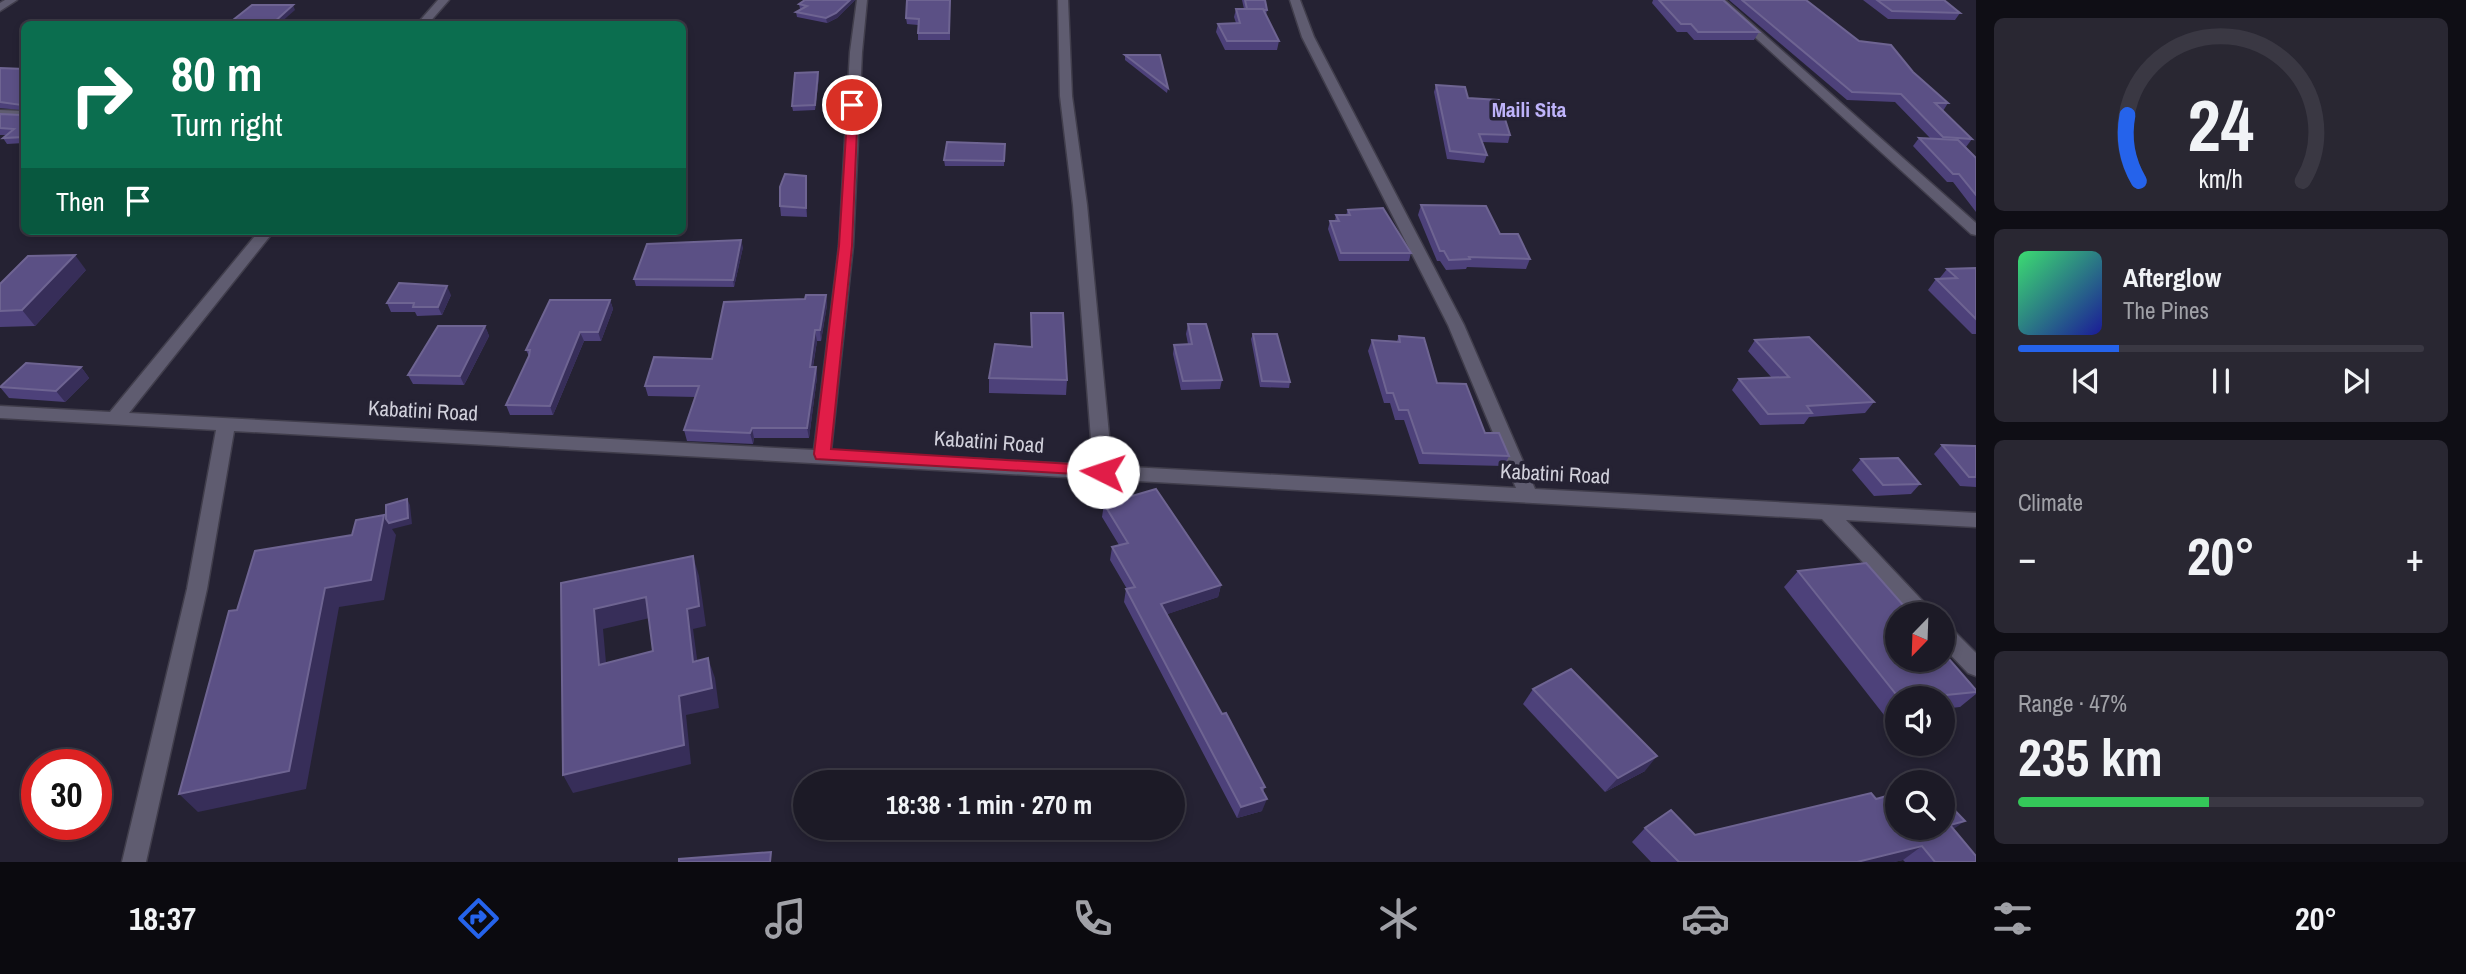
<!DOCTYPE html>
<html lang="en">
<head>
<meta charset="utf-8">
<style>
	:root { --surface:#1c1a26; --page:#292732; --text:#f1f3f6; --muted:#a0a1a7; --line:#3a3843; --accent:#2563eb }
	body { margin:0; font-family:"Archivo Narrow",sans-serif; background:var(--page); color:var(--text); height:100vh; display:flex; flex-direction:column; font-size:26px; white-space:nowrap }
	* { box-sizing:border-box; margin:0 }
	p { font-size:23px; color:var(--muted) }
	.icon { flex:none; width:38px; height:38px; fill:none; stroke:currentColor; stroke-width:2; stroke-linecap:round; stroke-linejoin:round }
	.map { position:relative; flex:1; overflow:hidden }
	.panel { display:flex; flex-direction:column; gap:18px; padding:18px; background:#0f0e15; width:490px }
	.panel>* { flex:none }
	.banner { position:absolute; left:21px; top:21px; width:665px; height:214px; border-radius:10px; box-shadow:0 4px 10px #0003,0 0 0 2px var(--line); background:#0b6e4f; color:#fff; overflow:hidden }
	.needle { width:46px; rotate:203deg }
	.buttons { position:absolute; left:1885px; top:602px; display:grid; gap:14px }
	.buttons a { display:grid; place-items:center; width:70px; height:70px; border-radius:50%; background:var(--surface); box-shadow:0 4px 10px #0003,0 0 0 2px var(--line); font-size:35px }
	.speed { position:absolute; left:21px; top:749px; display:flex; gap:14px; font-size:35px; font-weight:700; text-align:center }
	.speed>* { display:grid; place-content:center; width:91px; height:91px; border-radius:50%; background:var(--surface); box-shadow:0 4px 10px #0003,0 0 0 2px var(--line); line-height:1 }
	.speed .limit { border:10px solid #d22; background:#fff; color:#111 }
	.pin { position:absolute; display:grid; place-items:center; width:60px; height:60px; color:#fff; margin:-30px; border:4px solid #fff; border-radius:50%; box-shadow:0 2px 7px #0007 }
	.me { position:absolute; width:77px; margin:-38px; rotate:274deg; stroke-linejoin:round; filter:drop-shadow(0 0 5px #0008) }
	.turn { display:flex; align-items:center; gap:24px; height:147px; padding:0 35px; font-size:32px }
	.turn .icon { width:91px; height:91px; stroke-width:2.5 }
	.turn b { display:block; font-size:49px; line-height:60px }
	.then { display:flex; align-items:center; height:66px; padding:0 35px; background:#0003; gap:14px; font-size:26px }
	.big { font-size:52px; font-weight:800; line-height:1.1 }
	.panel .tile { flex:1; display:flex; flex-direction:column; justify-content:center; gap:10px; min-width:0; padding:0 24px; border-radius:10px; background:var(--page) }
	.panel .dial { align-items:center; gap:0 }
	.dial svg { height:182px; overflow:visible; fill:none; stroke:var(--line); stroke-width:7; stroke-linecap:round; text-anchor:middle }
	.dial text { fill:var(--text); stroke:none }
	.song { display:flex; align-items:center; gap:21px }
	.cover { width:84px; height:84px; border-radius:10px; background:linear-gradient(135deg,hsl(140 70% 55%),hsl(240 70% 35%)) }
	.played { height:7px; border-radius:4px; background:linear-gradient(90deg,var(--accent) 25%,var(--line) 25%) }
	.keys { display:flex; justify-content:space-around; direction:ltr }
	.heat { display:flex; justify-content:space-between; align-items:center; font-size:38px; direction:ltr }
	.charge { height:10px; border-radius:5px; background:linear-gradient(90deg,#34c759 47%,var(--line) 0) }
	.trip { position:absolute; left:793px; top:770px; width:392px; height:70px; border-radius:35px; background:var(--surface); box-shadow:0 4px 10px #0003,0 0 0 2px var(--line); font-weight:800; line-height:70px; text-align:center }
	.menu { display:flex; height:112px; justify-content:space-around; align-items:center; background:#0b0a0f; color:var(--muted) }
	.menu .icon { width:49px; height:49px }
	.menu .selected { color:var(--accent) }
	.menu b { font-size:32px; color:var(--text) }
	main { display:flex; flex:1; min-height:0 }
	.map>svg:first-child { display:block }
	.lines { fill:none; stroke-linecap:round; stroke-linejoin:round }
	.minor-casing { stroke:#413e4c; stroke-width:3 }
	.minor { fill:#5f5c70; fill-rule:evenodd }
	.wall { fill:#4d417a }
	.shaded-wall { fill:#372e59 }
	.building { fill:#5b5085; stroke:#6e6492; stroke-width:2; fill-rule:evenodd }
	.route { fill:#e11d48; stroke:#92132f; stroke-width:2 }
	.labels { text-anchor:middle; stroke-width:7; stroke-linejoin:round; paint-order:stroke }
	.far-quarter-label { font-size:21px; font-weight:bold; fill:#beb3fa; stroke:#252233 }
	.street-label { font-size:21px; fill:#d1d0db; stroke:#252233 }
</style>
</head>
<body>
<main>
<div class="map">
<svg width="1976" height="862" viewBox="0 0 1976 862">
	<rect width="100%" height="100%" fill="#252233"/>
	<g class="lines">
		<g class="minor-casing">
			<g id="minor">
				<path d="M5 0H17L0 11V3Z"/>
				<path d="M438 0H449L428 24H417Z"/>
				<path d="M857 0H867L862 52 853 246 831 451 1093 465 1073 205 1060 96 1058 0H1068L1072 96 1087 205 1112 466 1516 488 1448 325 1302 37 1290 0H1300L1314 37 1464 325 1535 489 1976 513V527L1846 520 1935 614H1912L1822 519 234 431 207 589 146 862H122L187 589 216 430 0 418V406L110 412 259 231H274L129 413 814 450 839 246 850 52Z"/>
				<path d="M1714 0H1725L1976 223V235L1971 234Z"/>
				<path d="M0 110 24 111V119L0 118Z"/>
				<path d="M1942 624 1949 626 1976 653V676L1968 673 1942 646Z"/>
			</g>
		</g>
		<use href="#minor" class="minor"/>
	</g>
	<g class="wall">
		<path d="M805 0H855L837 18 827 23 797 17 796 12 801 9H800L799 4Z"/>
		<path d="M950 0V40H918V25L907 24 906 18Z"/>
		<path d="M1242 0H1265L1267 10 1266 15 1279 41 1277 50H1225L1216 32 1218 24 1236 23 1234 17 1236 9H1244Z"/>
		<path d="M1653 0H1723L1759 32 1754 40H1694L1687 32H1677L1652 3Z"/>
		<path d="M1729 0H1806L1859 41 1913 72 1948 103 1943 111 1972 139 1966 147 1976 158V212L1953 182H1947L1913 146 1919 138H1930L1895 102 1847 100Z"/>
		<path d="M1863 0H1943L1960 13 1955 20 1888 19Z"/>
		<path d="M1125 55 1168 88 1167 93 1125 60Z"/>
		<path d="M0 68 24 69V143L7 144 3 138 6 135H0V114L20 115 21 110 0 108Z"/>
		<path d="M819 77 815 110 793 111 792 106Z"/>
		<path d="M1436 85 1468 98 1510 135 1508 143 1482 142 1487 155 1484 163 1447 159 1434 92Z"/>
		<path d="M1005 144 1004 166H945L944 160Z"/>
		<path d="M806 176 807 185V217L781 216 780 206Z"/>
		<path d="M1421 205 1500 234 1530 259 1526 269 1467 267 1466 269 1446 270 1440 261H1437L1418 215Z"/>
		<path d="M1348 210 1411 253 1409 261H1339L1328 229 1330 221H1335L1336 215H1346Z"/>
		<path d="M743 247 734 287 636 286 634 279Z"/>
		<path d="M1976 268V334H1972L1928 290 1936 279H1939L1947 269Z"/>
		<path d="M86 270 35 326 0 327V284Z"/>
		<path d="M451 295 442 315 417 316 415 312H391L387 303Z"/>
		<path d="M826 295 827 305 821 341H817L813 367H816L817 377 809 438H754L753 444 687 441 684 430 696 397 648 396 645 386 712 359 805 299Z"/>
		<path d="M610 300 613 309 601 341H584L553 415H510L506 405 529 356 526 350Z"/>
		<path d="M1031 313 1067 380 1066 395 989 393V378L1031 347Z"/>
		<path d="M1188 324 1222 380 1220 389 1181 390 1173 354 1174 345 1188 344 1186 334Z"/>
		<path d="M485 326 489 336 464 385 413 384 408 375Z"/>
		<path d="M1253 334 1290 382 1289 388 1260 387 1251 339Z"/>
		<path d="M1399 336 1437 383 1485 433 1509 456 1504 466 1419 464 1404 420H1395L1390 403H1384L1368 351 1372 340 1397 341Z"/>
		<path d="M1755 340 1874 402 1865 413 1809 417 1804 424 1760 425 1732 390 1739 379 1772 378 1748 351Z"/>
		<path d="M81 367 89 378 65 402 9 398 0 387Z"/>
		<path d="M1942 445 1976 446V487L1960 486 1934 454Z"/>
		<path d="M1861 459 1920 484 1911 494 1874 496 1852 470Z"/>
		<path d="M1104 504 1221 585 1218 597 1167 614 1222 714 1265 787 1263 792 1262 811 1237 818 1124 602 1126 589H1127L1110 560 1112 547 1119 545 1102 517Z"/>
		<path d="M1798 571 1976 690V694L1960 707 1942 709V698H1897V714L1884 715 1784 587Z"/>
		<path d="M1533 689 1645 771 1605 792 1523 704Z"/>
		<path d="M1876 799 1953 829 1976 862H1905L1903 860 1894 862H1651L1632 842 1645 828 1695 835Z"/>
	</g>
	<g class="shaded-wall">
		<path d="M850 0H855L837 18 827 23 826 18Z"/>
		<path d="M293 5 295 10 279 24H272Z"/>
		<path d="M818 72 819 77 815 110V105Z"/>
		<path d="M806 176 807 185V217L806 208Z"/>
		<path d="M741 240 743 247 734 287 733 280Z"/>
		<path d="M75 255 86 270 35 326 22 310Z"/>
		<path d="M447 286 451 295 442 315 438 307Z"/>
		<path d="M826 295 827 305 821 341 820 330Z"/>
		<path d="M610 300 613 309 601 341 598 332Z"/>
		<path d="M485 326 489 336 464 385 460 376Z"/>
		<path d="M815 330 817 341 811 377 810 367Z"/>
		<path d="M580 332 584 341 553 415 550 406Z"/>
		<path d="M81 367 89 378 65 402 56 391Z"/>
		<path d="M816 367 817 377 809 438 807 428Z"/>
		<path d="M752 428 754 438 753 444 750 433Z"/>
		<path d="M407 499 410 505 412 524 392 529 396 535 384 600 339 607 306 789 198 812 179 794 325 588 384 515 389 523Z"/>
		<path d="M693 556 699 576 706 626 693 629 700 681 693 662 687 609Z"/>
		<path d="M1221 585 1218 597 1159 617 1161 604Z"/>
		<path d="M646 597 654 617 603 629 608 685 599 665 594 609Z"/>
		<path d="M708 658 715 678 719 708 686 715 691 764 573 793 563 775 679 696Z"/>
		<path d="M1657 756 1645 771 1605 792 1618 778Z"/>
		<path d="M1267 799 1262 811 1237 818 1241 807Z"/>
		<path d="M1965 821 1945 835 1950 825Z"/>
		<path d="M1922 846 1903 860 1894 862H1857Z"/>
	</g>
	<g class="building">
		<path d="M805 0H850L836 13 826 18 796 12 807 6 799 4Z"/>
		<path d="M907 0H950L949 33H918L919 19 906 18Z"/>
		<path d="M1245 0H1265L1267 10 1247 9Z"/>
		<path d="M1659 0H1723L1759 32H1698L1691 24H1681Z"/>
		<path d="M1742 0H1806L1859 41 1891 45 1913 72 1948 103H1935L1972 139 1943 137 1901 94 1852 92Z"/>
		<path d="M1877 0H1944L1960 13 1892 11Z"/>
		<path d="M252 5H293L272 24H228Z"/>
		<path d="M1236 9H1263L1279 41H1227L1218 24 1240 23Z"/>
		<path d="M1125 55H1160L1168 88Z"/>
		<path d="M0 68 24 69V137L3 138 14 129 0 128V114L20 115 22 105 0 102Z"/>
		<path d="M818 72 815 105 792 106 795 73Z"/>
		<path d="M1436 85 1465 87 1468 98 1499 100 1510 135 1479 134 1487 155 1450 151Z"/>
		<path d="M1919 138 1958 140 1976 158V195L1959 174H1953Z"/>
		<path d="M947 142 1005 144 1004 161 944 160Z"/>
		<path d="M785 174 806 176V208L780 206V187Z"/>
		<path d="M1421 205 1486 206 1500 234H1518L1530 259 1469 257 1470 259 1449 260 1444 251H1440Z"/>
		<path d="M1383 208 1411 253H1341L1330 221H1339L1336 215H1350L1348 210Z"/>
		<path d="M741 240 733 280 634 279 647 244Z"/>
		<path d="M75 255 22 310 0 311V284L28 256Z"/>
		<path d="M1976 268V319L1936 279 1957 278 1947 269Z"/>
		<path d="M399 283 447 286 438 307H413L414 303H387Z"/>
		<path d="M806 295H826L820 330H815L810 367H816L807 428H752L750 433 684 430 699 386H645L654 357 712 359 724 302 805 299Z"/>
		<path d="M550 300H610L598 332H580L550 406 506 405 529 356 530 350H526Z"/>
		<path d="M1031 313H1063L1067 380 989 378 995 344 1032 347Z"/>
		<path d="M1188 324H1206L1222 380 1183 381 1174 345 1192 344Z"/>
		<path d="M438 326H485L460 376 408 375Z"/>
		<path d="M1253 334H1277L1290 382 1262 381Z"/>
		<path d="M1399 336 1424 338 1437 383 1466 384 1485 433H1499L1509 456 1423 453 1408 410H1399L1393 393H1387L1372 340 1400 342Z"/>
		<path d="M1809 337 1874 402 1807 406 1812 413 1768 414 1739 379 1789 377 1755 340Z"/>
		<path d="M26 363 81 367 56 391 0 387Z"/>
		<path d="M1942 445 1976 446V477H1969Z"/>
		<path d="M1898 458 1920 484 1883 485 1861 459Z"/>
		<path d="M1156 489 1221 585 1161 604 1222 714 1226 713 1265 787 1261 788 1267 799 1241 807 1126 589 1135 587 1112 547 1128 543 1104 504Z"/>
		<path d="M407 499 408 518 389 523 386 519V505Z"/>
		<path d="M384 515 371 580 325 588 289 771 179 794 229 611 237 610 255 551 352 535 356 520Z"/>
		<path d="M693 556 699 606 687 609 693 662 708 658 712 688 679 696 684 745 563 775 561 583ZM646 597 653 651 599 665 594 609Z"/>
		<path d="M1866 563 1911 614H1897V660H1942V651L1976 690V692L1916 698H1899L1798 571Z"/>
		<path d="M1571 669 1657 756 1618 778 1533 689Z"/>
		<path d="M1871 793 1876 799 1897 793V828H1942V797L1965 821 1950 825 1976 856V862H1935L1922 846 1857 862H1679L1645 828 1671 810 1695 835Z"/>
		<path d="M771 852 770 862H679V859Z"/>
	</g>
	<path class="route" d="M848 102 858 105 852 246 831 449 1103 466 1109 468V476L816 459 814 454 839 246Z"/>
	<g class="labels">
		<g class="far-quarter-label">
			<text x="1529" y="117">Maili Sita</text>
		</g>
		<g class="street-label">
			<text transform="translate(423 411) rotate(3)" y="7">Kabatini Road</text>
			<text transform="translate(989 442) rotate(4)" y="7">Kabatini Road</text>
			<text transform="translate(1555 474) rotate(3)" y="7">Kabatini Road</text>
		</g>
	</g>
</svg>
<div class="buttons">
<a><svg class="needle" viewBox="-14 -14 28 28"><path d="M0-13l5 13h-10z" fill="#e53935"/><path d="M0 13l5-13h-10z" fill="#a0a1a7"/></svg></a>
<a><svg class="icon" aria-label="sound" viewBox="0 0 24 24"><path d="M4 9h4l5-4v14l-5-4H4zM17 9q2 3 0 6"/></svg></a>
<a><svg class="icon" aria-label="search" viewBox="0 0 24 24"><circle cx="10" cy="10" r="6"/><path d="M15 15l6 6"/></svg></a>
</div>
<div class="speed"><div class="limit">30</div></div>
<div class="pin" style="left:852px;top:105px;background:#d93025"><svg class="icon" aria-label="arrive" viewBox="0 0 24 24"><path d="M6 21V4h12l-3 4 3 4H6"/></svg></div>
<svg class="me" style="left:1103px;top:472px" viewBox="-20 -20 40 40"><circle r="19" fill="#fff"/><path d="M0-13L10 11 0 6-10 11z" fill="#e11d48"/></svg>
<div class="trip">18:38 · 1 min · 270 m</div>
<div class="banner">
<div class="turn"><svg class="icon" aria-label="right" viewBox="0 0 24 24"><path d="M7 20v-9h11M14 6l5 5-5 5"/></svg><div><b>80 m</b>Turn right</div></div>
<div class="then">Then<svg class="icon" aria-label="arrive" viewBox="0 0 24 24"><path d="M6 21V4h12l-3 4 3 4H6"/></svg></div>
</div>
</div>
<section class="panel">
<div class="tile dial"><svg viewBox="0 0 100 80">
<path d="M14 69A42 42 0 1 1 86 69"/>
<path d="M14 69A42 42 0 0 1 9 40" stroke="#2563eb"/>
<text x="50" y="56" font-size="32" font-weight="700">24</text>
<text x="50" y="72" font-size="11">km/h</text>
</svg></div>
<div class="tile">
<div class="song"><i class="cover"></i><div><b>Afterglow</b><p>The Pines</p></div></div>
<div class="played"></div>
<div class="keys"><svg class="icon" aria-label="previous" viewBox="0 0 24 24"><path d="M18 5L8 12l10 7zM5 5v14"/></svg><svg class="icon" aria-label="pause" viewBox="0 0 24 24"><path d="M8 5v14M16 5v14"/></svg><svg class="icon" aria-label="next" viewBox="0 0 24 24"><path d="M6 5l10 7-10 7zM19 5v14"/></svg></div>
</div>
<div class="tile"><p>Climate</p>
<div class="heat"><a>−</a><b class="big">20°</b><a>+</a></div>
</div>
<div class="tile"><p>Range · 47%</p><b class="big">235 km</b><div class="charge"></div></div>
</section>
</main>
<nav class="menu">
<b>18:37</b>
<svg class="icon selected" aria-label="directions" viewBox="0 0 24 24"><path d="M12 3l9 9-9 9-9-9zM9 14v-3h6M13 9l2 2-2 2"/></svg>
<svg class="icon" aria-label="music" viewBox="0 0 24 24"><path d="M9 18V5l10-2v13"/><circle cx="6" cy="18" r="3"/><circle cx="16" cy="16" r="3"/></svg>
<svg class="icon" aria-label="phone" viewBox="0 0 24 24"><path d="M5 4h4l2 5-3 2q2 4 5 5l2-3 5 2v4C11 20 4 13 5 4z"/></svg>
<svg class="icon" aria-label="climate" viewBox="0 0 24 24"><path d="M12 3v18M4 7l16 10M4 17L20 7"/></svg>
<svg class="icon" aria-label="car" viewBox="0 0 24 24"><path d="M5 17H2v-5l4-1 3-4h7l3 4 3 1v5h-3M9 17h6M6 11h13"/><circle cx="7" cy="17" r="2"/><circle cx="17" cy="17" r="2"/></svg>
<svg class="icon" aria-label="filters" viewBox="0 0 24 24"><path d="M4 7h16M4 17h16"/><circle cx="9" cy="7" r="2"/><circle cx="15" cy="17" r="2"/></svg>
<b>20°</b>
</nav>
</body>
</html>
